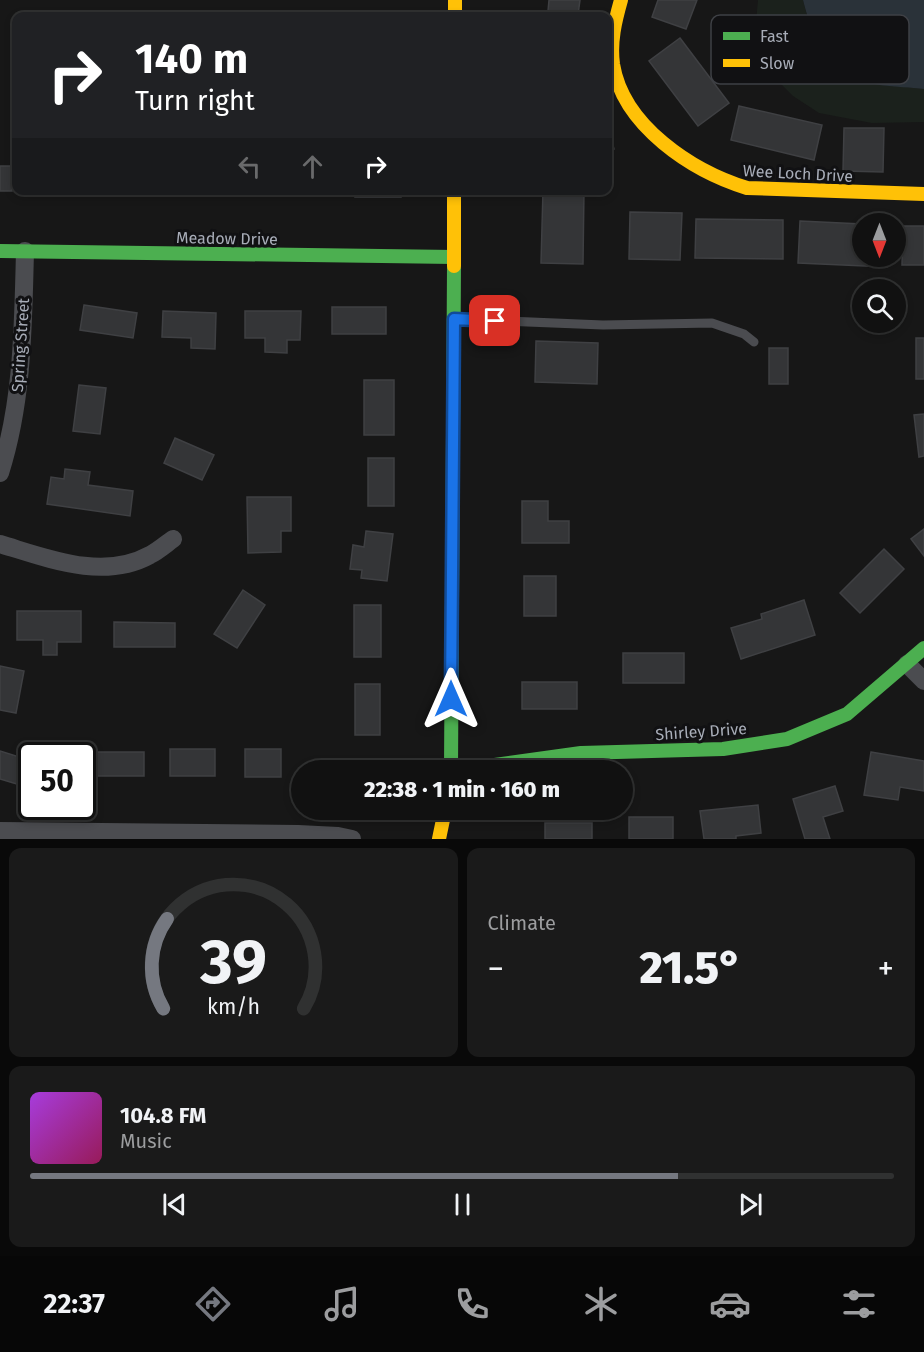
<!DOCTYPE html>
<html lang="en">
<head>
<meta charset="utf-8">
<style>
	:root { --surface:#111; --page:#1a1a1a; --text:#f1f3f6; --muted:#9c9d9f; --line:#303131; --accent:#757880 }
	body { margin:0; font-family:"Fira Sans",sans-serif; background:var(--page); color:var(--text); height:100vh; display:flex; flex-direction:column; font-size:22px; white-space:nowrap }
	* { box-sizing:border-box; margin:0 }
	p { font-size:20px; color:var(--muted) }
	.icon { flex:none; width:33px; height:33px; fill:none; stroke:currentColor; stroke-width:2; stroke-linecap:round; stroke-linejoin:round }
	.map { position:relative; height:839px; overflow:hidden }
	.sheet { display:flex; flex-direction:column; gap:9px; padding:9px; background:#090909; flex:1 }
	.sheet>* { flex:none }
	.hud { position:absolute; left:12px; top:12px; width:600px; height:183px; border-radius:12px; box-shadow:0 3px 9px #0003,0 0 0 2px var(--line); background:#202124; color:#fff; overflow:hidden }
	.needle { width:39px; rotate:180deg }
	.controls { position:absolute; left:852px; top:213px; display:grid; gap:12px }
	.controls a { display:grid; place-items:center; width:54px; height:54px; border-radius:50%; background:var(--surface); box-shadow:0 3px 9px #0003,0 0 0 2px var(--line); font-size:30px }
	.speed { position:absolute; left:18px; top:742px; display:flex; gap:12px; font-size:30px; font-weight:700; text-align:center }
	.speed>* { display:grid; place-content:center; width:78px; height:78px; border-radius:50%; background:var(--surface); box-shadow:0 3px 9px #0003,0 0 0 2px var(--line); line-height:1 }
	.speed .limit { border:3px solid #111; border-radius:9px; background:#fff; color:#111 }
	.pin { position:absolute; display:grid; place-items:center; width:51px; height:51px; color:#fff; margin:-26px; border-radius:12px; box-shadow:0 3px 9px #0006 }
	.me { position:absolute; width:66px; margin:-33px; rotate:0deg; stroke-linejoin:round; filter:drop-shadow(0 0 4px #0008) }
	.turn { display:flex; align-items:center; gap:21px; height:126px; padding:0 24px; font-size:27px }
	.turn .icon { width:78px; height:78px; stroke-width:2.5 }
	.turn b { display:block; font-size:42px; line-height:51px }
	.lanes { display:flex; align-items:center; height:57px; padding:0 24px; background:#0003; justify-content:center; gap:30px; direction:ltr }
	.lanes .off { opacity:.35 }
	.big { font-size:45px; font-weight:800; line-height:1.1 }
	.sheet .tile { flex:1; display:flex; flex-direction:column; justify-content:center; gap:9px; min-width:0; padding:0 21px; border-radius:12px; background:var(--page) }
	.sheet .dial { align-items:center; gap:0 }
	.dial svg { height:156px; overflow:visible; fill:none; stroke:var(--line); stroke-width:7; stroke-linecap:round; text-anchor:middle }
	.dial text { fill:var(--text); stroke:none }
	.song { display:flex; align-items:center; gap:18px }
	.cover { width:72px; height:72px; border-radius:9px; background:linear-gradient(135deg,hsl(280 70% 55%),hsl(330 70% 35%)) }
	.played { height:6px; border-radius:3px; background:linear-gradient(90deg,var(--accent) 75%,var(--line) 75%) }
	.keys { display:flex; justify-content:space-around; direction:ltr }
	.heat { display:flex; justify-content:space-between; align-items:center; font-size:33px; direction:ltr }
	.sheet .tiles { flex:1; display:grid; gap:9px; grid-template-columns:1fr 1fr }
	.tile:last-child { grid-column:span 2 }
	.trip { position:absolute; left:291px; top:760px; width:342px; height:60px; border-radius:30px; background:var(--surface); box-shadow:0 3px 9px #0003,0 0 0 2px var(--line); font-weight:800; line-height:60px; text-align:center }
	.tabs { display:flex; height:96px; justify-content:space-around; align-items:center; background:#070707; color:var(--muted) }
	.tabs .icon { width:42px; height:42px }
	.tabs .current { color:var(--accent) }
	.tabs b { font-size:27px; color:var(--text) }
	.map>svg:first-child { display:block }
	.green { fill:#1b211c }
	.water { fill:#2a3239 }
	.building { fill:#343537; stroke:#3f4043; stroke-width:1.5 }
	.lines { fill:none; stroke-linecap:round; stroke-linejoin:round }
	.lane { stroke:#4b4c50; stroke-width:9 }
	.street { stroke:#4b4c50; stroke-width:18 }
	.fast { stroke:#4caf50; stroke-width:14 }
	.slow { stroke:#ffc107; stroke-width:14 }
	.route-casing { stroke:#114b97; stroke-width:15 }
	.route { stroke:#1a73e8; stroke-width:10 }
	.labels { text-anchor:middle; stroke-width:6; stroke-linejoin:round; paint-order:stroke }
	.street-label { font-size:16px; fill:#a8adb8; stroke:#111113 }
	.key { fill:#111113; stroke:#3e4045; stroke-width:1.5 }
	.key-label { font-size:16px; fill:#a8adb8 }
</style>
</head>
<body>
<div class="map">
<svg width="924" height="839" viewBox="0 0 924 839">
	<rect width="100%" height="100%" fill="#171717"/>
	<path class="green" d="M758 0H803L811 30 824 54 866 83 924 89V122L872 123 819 113 793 96 773 76 756 22Z"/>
	<path class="water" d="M803 0H924V89C897 86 865 87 841 73 820 60 809 23 803 0Z"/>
	<g class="building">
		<path d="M549 0H580L578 15 548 11Z"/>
		<path d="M658 0H697L686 29 652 17Z"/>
		<path d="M680 38 729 103 698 126 649 61Z"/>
		<path d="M739 106 822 125 814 160 731 140Z"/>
		<path d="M608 128 614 149 608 151Z"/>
		<path d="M844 128H884L883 172 843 171Z"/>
		<rect x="0" y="166" width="12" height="25"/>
		<rect x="119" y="190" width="45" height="4"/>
		<rect x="187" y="190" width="53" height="4"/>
		<rect x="279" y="190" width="39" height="4"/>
		<rect x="355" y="190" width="46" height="7"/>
		<path d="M543 190H584L583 264 541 263Z"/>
		<path d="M630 212 682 213 680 260 629 259Z"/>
		<path d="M696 219 783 220V259L695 258Z"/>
		<path d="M800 221 862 224V256H888L887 267 798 263Z"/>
		<path d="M903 226H924V265H902Z"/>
		<path d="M84 305 137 313 133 338 80 330Z"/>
		<rect x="332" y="307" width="54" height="27"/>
		<path d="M163 311 216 313 215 349 191 348V338L162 337Z"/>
		<path d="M245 311H301L300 340H287V353L265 352V338H245Z"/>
		<rect x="916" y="338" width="8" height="41"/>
		<path d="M536 341 598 343 597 384 535 382Z"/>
		<rect x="769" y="348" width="19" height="36"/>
		<rect x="364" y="380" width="30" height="55"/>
		<path d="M79 385 106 388 100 434 73 431Z"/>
		<path d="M924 414V456L919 457 914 415Z"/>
		<path d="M175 438 214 455 202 480 164 463Z"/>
		<rect x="368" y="458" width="26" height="48"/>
		<path d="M65 469 90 472 88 485 133 491 130 516 47 504 51 477 64 479Z"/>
		<path d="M247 497H291V531H281V552L248 553Z"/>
		<path d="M522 501H548V521H569V543H522Z"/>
		<path d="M924 529V556L911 539Z"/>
		<path d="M366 531 393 534 387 581 361 578 362 570 350 569 353 545 364 547Z"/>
		<path d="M884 549 904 569 860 613 840 593Z"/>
		<rect x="524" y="576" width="32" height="40"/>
		<path d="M243 590 265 605 237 648 214 634Z"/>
		<path d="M804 600 815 635 741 659 731 628 762 619 761 614Z"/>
		<rect x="354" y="605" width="27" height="52"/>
		<path d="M17 611H81V642H57V655H43V640H17Z"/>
		<path d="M114 622 175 623V647H114Z"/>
		<rect x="623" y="653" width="61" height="30"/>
		<path d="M0 666 24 671 16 713 0 710Z"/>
		<rect x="522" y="682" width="55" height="27"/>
		<rect x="355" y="684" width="25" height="51"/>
		<rect x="170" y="749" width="45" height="27"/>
		<rect x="245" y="749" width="36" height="28"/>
		<path d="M0 751 32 761V774L27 787 0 779Z"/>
		<rect x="89" y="752" width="55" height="24"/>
		<path d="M871 752 924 761V791L900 787 898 800 864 795Z"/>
		<rect x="346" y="768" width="52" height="3"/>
		<path d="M835 786 843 811 823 817 830 839H805L793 799Z"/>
		<path d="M758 805 761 833 736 836V839H704L700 811Z"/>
		<rect x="629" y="817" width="44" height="22"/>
		<rect x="545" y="823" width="47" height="16"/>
	</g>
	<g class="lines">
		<path class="lane" d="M456 319 603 325 712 323 744 334 754 342"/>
		<g class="street">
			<path d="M0 473C23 401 23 326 25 251"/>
			<path d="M0 544C47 558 103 581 150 555 158 551 166 544 173 539"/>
			<path d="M907 664 924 681"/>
			<path d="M0 831 298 834 338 836 352 839"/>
		</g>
		<g class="fast">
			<path d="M0 251 454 257"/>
			<path d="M451 771 454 266"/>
			<path d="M451 771 581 753 723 749 787 739 847 714 924 648"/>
		</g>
		<g class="slow">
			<path d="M455 0V16"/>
			<path d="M621 0C615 21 610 42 613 64 623 126 692 171 747 188L924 194"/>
			<path d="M454 266V190"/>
			<path d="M439 839 445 810"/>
		</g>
	</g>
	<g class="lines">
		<g class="route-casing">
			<path id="route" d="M451 699 454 319 495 321"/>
		</g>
		<use href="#route" class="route"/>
	</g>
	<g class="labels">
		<g class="street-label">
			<text transform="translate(798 173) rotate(3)" y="6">Wee Loch Drive</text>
			<text transform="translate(227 238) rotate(1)" y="6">Meadow Drive</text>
			<text transform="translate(20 345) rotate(-86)" y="6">Spring Street</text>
			<text transform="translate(701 731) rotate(-4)" y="6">Shirley Drive</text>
		</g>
	</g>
	<rect x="711" y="15" width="198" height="69" rx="9" class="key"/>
	<rect x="723" y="32" width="27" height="8" fill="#4caf50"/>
	<rect x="723" y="59" width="27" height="8" fill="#ffc107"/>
	<g class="key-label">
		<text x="760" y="42">Fast</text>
		<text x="760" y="69">Slow</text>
	</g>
</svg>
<div class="controls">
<a><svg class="needle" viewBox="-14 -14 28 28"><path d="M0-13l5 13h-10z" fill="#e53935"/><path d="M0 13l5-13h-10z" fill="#9c9d9f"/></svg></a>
<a><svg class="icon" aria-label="search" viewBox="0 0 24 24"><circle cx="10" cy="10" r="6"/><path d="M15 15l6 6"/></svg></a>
</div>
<div class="speed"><div class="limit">50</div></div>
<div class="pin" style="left:495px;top:321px;background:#d93025"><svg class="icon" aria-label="arrive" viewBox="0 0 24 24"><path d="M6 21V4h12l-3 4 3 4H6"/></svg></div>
<svg class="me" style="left:451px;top:699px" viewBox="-20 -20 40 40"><path d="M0-17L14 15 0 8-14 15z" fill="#1a73e8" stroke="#fff" stroke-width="4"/></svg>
<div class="trip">22:38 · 1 min · 160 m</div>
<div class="hud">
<div class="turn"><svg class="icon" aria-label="right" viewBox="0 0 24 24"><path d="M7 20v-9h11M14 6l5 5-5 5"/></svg><div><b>140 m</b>Turn right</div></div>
<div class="lanes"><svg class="icon off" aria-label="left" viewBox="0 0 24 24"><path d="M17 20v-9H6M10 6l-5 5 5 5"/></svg><svg class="icon off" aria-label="ahead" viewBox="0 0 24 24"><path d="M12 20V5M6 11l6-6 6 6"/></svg><svg class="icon" aria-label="right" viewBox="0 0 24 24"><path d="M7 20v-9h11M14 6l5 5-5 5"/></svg></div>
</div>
</div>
<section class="sheet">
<div class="tiles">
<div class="tile dial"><svg viewBox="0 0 100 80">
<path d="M14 69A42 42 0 1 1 86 69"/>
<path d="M14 69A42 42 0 0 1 16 23" stroke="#757880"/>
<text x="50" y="56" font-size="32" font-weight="700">39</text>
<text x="50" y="72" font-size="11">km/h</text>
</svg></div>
<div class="tile"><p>Climate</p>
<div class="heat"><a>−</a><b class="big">21.5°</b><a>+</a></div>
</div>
<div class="tile">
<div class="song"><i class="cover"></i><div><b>104.8 FM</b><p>Music</p></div></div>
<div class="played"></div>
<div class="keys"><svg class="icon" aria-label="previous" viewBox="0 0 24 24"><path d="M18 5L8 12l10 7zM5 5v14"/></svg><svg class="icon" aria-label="pause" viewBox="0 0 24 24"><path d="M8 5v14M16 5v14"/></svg><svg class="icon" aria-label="next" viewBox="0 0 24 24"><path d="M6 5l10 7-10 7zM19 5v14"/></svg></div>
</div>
</div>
</section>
<nav class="tabs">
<b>22:37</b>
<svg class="icon current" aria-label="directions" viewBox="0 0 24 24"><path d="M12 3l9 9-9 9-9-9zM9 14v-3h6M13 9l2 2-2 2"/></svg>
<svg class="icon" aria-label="music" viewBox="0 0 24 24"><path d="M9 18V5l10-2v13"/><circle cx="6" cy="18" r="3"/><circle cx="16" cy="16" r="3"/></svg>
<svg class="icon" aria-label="phone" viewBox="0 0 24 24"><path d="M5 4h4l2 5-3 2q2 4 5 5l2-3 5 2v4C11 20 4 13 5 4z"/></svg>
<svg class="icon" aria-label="climate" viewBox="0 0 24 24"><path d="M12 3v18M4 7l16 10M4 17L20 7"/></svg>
<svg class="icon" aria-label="car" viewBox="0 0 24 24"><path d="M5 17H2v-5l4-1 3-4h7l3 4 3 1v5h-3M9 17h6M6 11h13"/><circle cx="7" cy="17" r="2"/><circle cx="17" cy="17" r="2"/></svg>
<svg class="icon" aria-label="filters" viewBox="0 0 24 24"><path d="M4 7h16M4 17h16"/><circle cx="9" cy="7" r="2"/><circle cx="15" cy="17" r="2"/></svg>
</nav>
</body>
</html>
